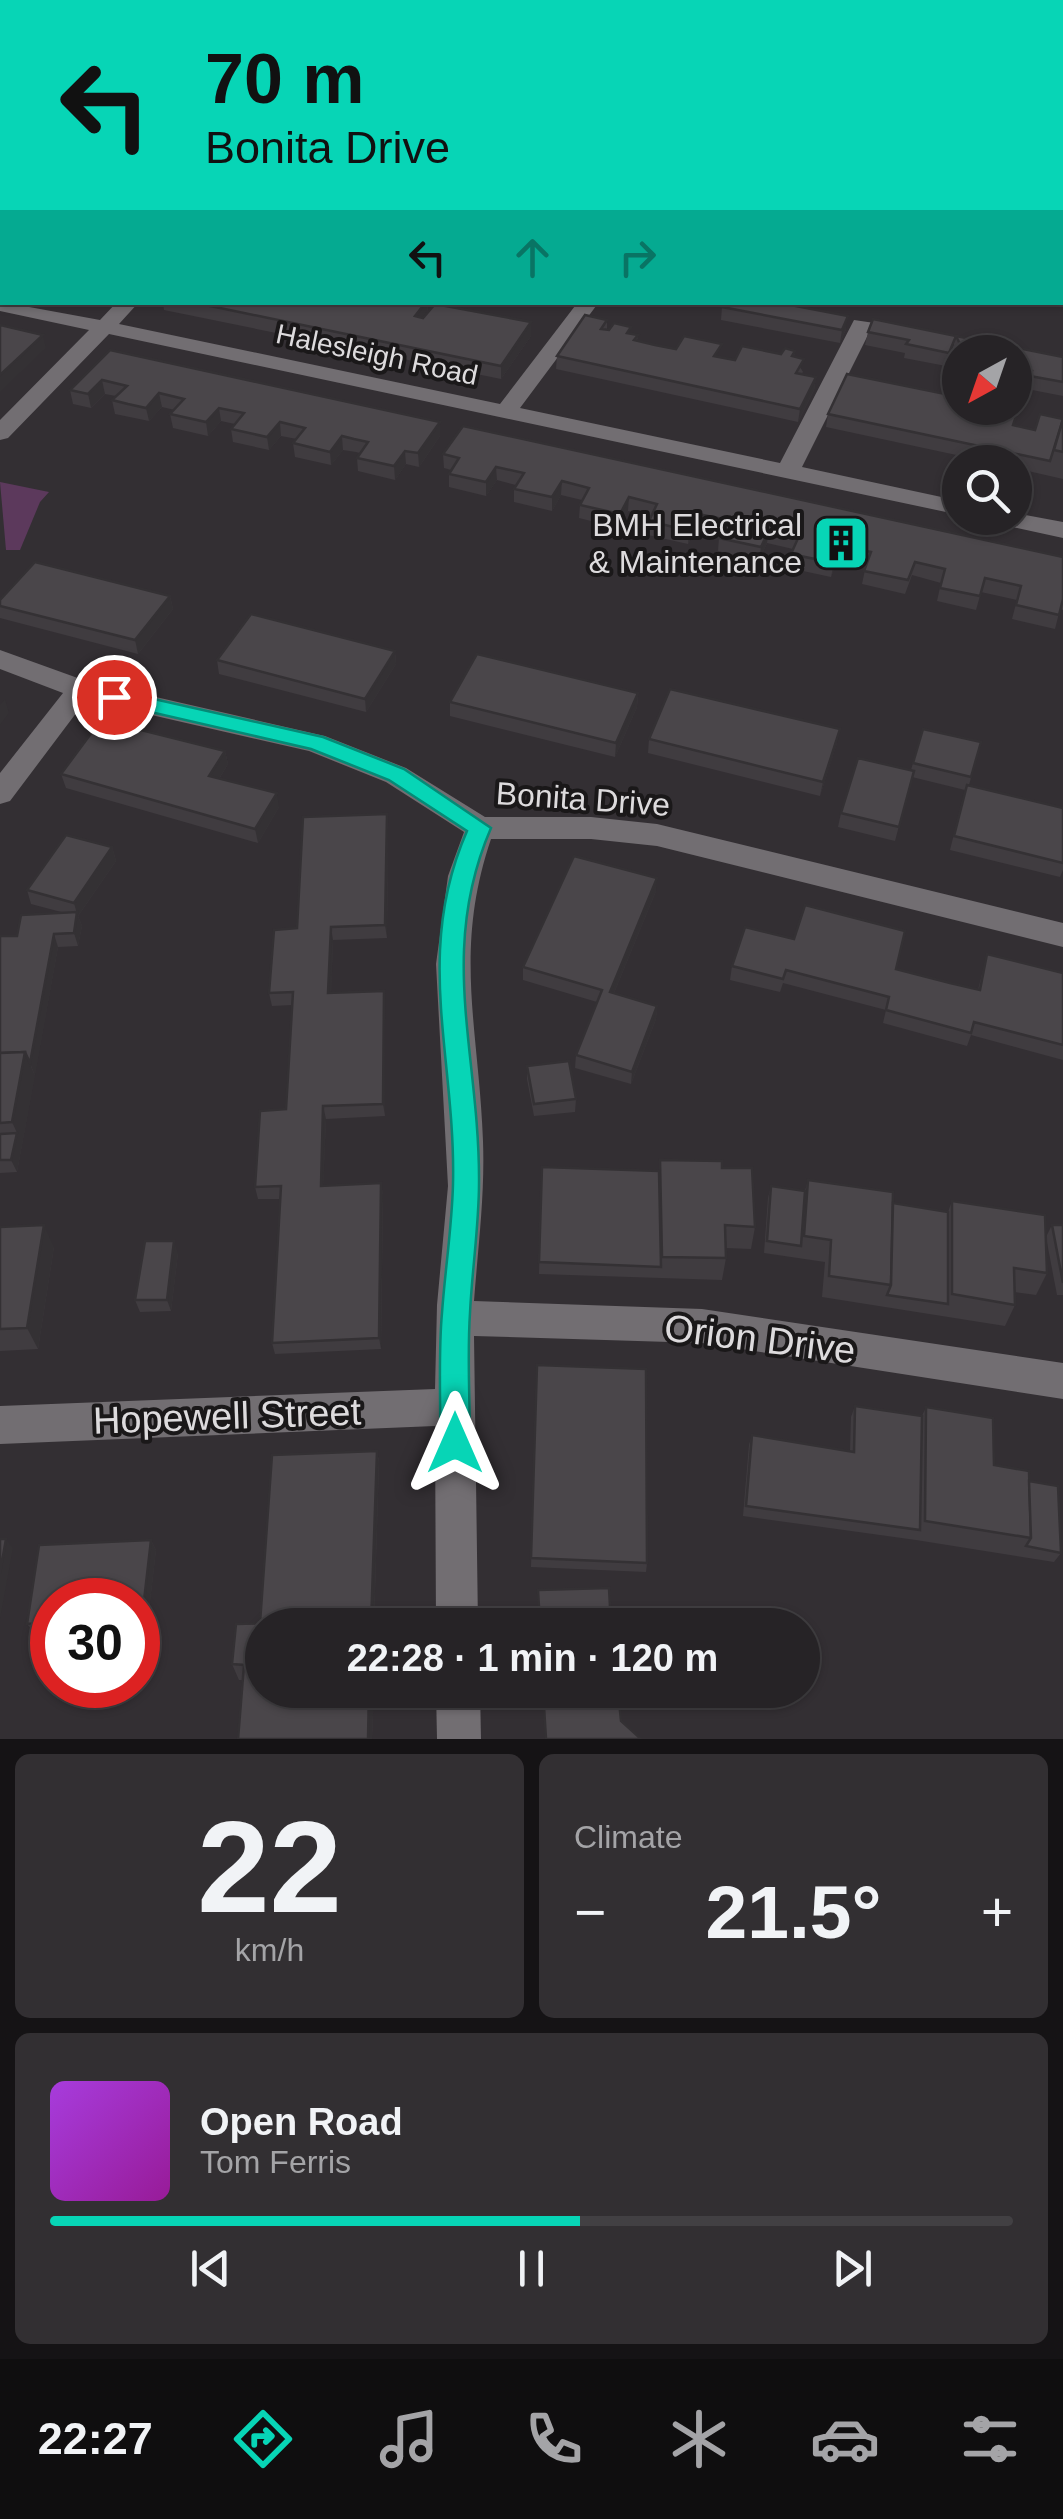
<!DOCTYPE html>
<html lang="en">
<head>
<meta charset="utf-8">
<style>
	:root { --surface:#262326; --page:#322f32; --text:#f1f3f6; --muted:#a4a4a7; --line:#424043; --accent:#07d5b6 }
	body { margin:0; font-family:Arial,sans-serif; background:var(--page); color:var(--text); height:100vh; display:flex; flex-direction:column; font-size:38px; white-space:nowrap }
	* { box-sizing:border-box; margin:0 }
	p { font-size:32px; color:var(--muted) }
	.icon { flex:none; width:55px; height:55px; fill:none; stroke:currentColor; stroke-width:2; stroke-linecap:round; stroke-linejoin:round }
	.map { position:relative; height:1739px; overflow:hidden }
	.side { display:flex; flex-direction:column; gap:15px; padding:15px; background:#151315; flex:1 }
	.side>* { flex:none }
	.hud { position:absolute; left:0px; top:0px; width:1065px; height:305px; box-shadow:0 2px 8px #0004,0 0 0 2px var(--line); background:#07d5b6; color:#111; overflow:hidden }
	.needle { width:65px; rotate:220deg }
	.controls { position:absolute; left:942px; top:335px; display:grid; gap:20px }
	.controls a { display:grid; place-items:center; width:90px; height:90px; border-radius:50%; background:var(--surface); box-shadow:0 2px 8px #0004,0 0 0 2px var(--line); font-size:50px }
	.speed { position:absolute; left:30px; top:1578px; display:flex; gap:20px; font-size:50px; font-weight:700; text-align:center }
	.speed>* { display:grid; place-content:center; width:130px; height:130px; border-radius:50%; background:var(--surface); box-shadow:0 2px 8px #0004,0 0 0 2px var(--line); line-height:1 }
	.speed .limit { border:15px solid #d22; background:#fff; color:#111 }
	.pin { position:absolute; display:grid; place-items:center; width:85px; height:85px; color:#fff; margin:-42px; border:5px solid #fff; border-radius:50%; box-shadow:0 2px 10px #0007 }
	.me { position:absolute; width:110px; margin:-55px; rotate:0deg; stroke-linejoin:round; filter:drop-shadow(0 0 8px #0008) }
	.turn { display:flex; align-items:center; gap:35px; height:210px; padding:0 40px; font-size:45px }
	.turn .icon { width:130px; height:130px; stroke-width:2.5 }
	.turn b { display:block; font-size:70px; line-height:85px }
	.lanes { display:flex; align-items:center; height:95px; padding:0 40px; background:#0003; justify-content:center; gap:50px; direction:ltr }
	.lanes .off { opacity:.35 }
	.big { font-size:75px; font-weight:700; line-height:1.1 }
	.side .card { flex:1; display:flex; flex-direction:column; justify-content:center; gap:15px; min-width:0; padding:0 35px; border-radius:15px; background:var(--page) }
	.side .dial { align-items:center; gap:0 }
	.dial b { font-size:130px; line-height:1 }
	.song { display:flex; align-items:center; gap:30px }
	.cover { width:120px; height:120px; border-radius:15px; background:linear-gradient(135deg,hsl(280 70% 55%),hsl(300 70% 35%)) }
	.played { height:10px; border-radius:5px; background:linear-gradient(90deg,var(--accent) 55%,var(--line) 55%) }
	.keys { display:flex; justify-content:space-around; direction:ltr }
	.heat { display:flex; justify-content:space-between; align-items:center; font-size:55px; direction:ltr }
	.side .tiles { flex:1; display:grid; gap:15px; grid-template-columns:1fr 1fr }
	.card:last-child { grid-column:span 2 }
	.trip { position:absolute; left:245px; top:1608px; width:575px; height:100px; border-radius:50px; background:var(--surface); box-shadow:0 2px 8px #0004,0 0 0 2px var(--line); font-weight:700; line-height:100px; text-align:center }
	.menu { display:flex; height:160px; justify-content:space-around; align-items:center; background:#0f0e0f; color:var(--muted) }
	.menu .icon { width:70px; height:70px }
	.menu .selected { color:var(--accent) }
	.menu b { font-size:45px; color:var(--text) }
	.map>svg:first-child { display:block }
	.green { fill:#5c395c }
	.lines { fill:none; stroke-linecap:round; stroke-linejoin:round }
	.minor { fill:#726e72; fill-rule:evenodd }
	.wall { fill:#403c40 }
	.shaded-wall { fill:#343134 }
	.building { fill:#4a464a; stroke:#343134; stroke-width:2.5 }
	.route { fill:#07d5b6; stroke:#058a76; stroke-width:2.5 }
	.labels { text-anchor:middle; stroke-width:8; stroke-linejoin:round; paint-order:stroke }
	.far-street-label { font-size:28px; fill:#dddbdd; stroke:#1a1819 }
	.poi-label { font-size:32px; fill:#dddbdd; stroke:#1a1819; text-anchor:end }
	.street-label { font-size:32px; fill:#dddbdd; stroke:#1a1819 }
	.near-street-label { font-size:38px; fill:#dddbdd; stroke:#1a1819 }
</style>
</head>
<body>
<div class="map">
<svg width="1063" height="1739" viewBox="0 0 1063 1739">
	<rect width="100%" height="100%" fill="#332f33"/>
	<path class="green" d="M0 482 49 492 40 502 20 550H6Z"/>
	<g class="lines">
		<g class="minor">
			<path d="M0 299 2 302 100 320 117 302H139L119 324 500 404 578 302H599L520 408 780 463 854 320 909 328 917 329 920 334 917 339 869 333 802 467 960 501V515L109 334 8 438 0 440V420L89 330 0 311Z"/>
			<path d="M955 337 1010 347 1013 352H971L947 348 944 343Z"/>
			<path d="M1015 513 1063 522V538L994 523 991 518H1015Z"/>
			<path d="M0 650 86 681 325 736 406 768 485 817H591L657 824 1063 923V947L657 846 591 839H491C453 951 479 1029 483 1141 485 1195 478 1248 474 1301L702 1309 1063 1363V1399L702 1343 474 1336 478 1625H436L435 1426 0 1444V1406L435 1389 437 1305 448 1186 436 964 448 876 464 832 386 782 309 751 86 700 10 801 0 804V773L63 693 0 669Z"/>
			<path d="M436 1690H480L481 1739H437Z"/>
		</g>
	</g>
	<g class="wall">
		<path d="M621 0H710L707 2H621Z"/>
		<path d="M837 0H881L880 2H837Z"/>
		<path d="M0 158 2 159V189H0Z"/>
		<path d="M163 302H427L428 312 531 336 501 379 164 310Z"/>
		<path d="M722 307 846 329 840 343 721 320Z"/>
		<path d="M607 320V330L638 335 637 341 735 360 795 351 794 357 803 372 801 374 816 377 814 390 798 422 556 369 557 356Z"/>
		<path d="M868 332 956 336 953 349 946 366 904 358 905 353 865 345Z"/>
		<path d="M956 336 995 352H960V364L953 349Z"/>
		<path d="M110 350 440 436 419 467 406 464 395 480 358 471 357 458 360 453 356 452 343 450 331 465 295 457 293 443 297 439 281 436 269 450 233 442 231 429 235 424 221 421 208 436 173 428 170 414 175 410 162 407 149 421 115 414 112 400 116 396 105 394 91 408 73 404 70 390Z"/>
		<path d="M1015 357H1063V396L1027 389 1028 384 1015 381Z"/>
		<path d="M828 414 1014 425 1035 430 1063 419V479L1015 468V462H989L826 427Z"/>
		<path d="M443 454 1063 557V610L1060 609 1055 629 1012 619 1017 600 981 592 976 610 937 601 941 583 912 575 905 594 862 584 866 565 838 559 831 577 789 568 793 549 767 543 759 561 718 551 719 538 721 533 697 527 688 544 648 535 649 521 651 516 628 511 619 528 579 518 580 505 582 500 561 495 552 511 514 502V489L516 485 497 480 486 496 449 487V474L451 470 444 468Z"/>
		<path d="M170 596 173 609 138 654 0 618V600Z"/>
		<path d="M395 651 396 664 366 712 219 674 217 660Z"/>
		<path d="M638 693 637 707 615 757 450 716V702Z"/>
		<path d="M923 729 981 742 969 785 1063 808V870L1060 877 950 850 965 790 912 777 895 841 838 827 841 813 911 770Z"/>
		<path d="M649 739 837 743 820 796 648 753Z"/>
		<path d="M225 751 228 764 219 779 279 807 258 843 66 788 61 774Z"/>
		<path d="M388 827 387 938 333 940 331 993 384 991 385 1004V1116L326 1119 323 1186 381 1183 383 1195 381 1349 275 1354 272 1343 280 1199H258L255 1187 286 1109 292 1005 272 1006 269 993 297 928Z"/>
		<path d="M112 847 116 861 78 916 82 926 78 946 58 947 17 1172 0 1173V936H17L65 913 31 904 27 890Z"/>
		<path d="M656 891 614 993 657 1006 656 1019 631 1084 575 1068 576 1055 597 1002 523 980V967Z"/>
		<path d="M987 954 1063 973V1060L971 1035 967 1046 883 1023 886 1010 783 983 780 992 730 980 732 966 896 969 978 990Z"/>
		<path d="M527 1066 576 1099 575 1112 534 1116 527 1079Z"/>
		<path d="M660 1160 722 1168 755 1227 751 1249 726 1248V1258L722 1280 539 1274 542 1167 659 1171Z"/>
		<path d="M808 1180 893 1204 948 1212 952 1201 1047 1273 1036 1295 1015 1292V1305L1005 1326 822 1297 825 1262 764 1253 768 1198 771 1186 805 1191Z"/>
		<path d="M1052 1225H1063V1295H1057L1046 1237Z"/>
		<path d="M0 1227 54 1247 38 1349 0 1351Z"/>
		<path d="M178 1253 171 1311 140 1312 135 1300Z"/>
		<path d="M537 1365 647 1563 646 1572 531 1567Z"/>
		<path d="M855 1406 922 1416 926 1407 994 1465 1029 1481 1061 1553 1054 1562 916 1540 743 1516 749 1445 752 1435 850 1451 851 1417Z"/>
		<path d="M377 1451 379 1462 374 1625H262V1690H374L372 1739H238L243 1680H239L232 1664 236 1624 260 1623 272 1455Z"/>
		<path d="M151 1540 156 1550 147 1627H138V1600H52V1631L34 1632 27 1624 39 1545Z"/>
	</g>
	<g class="shaded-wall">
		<path d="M109 0H121L122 2H106Z"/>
		<path d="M771 0H788L786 2H769Z"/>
		<path d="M426 302H427L428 314 415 329V316Z"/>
		<path d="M848 316 846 329 840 343 842 330Z"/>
		<path d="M531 322V336L501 379V366Z"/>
		<path d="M43 335 46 348 0 392V375Z"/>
		<path d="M956 336 953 349 946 366 949 353Z"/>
		<path d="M816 377 814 390 798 422 800 409Z"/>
		<path d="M102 380 105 394 91 408 88 394Z"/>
		<path d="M159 393 162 407 149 421 146 408Z"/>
		<path d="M219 408 221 421 208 436 206 422Z"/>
		<path d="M280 422 281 436 269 450 267 437Z"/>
		<path d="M440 422V436L419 467 418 453Z"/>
		<path d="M342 436 343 450 331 465 330 452Z"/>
		<path d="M405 451 406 464 395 480 394 466Z"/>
		<path d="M496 467 497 480 486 496V482Z"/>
		<path d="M562 481 561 495 552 511V497Z"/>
		<path d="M629 497 628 511 619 528 620 514Z"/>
		<path d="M698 514 697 527 688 544 689 531Z"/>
		<path d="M769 530 767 543 759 561 761 547Z"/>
		<path d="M841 546 838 559 831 577 834 563Z"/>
		<path d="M170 596 173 609 138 654 135 640Z"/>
		<path d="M395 651 396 664 366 712 365 699Z"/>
		<path d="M638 693 637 707 615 757 616 743Z"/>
		<path d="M5 699 9 713 0 725V705Z"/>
		<path d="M840 729 837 743 820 796 823 782Z"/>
		<path d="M225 751 228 764 212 790 209 776Z"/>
		<path d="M277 793 279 807 258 843 255 829Z"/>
		<path d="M387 814 388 827 387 938 385 925Z"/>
		<path d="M112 847 116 861 78 916 82 926 78 946 74 933 77 914 74 903Z"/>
		<path d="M657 878 656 891 609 1005 610 992Z"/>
		<path d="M331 927 333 940 331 1006 328 993Z"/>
		<path d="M54 934 58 947 35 1076 30 1063Z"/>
		<path d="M384 991 385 1004V1116L383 1104Z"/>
		<path d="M657 1006 656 1019 631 1084 632 1072Z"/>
		<path d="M25 1052 35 1076 17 1172 11 1160 17 1133 12 1122Z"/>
		<path d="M323 1106 326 1119 323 1198 321 1186Z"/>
		<path d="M381 1183 383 1195 381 1349 379 1338Z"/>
		<path d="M44 1225 54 1247 38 1349 27 1328Z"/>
		<path d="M174 1241 178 1253 171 1311 167 1300Z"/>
		<path d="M377 1451 379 1462 374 1625H371Z"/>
		<path d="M6 1539 13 1548 0 1619V1573Z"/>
		<path d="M151 1540 156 1550 147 1627 142 1618Z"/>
		<path d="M369 1690H374L372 1739H368Z"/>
	</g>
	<g class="building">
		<path d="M24 0H109L106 2 79 0 75 2H20Z"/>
		<path d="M318 0H381L379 2H315Z"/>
		<path d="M451 0H539L538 2 513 0 511 2H448Z"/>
		<path d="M632 0H690L689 1H683L682 2H631Z"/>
		<path d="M715 0H771L769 2H712Z"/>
		<path d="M2 13V48L0 50V15Z"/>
		<path d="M0 50H2V68L0 67Z"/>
		<path d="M0 163 2 164V177H0Z"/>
		<path d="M2 213V260L0 259V215Z"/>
		<path d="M191 302H426L415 316 423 318 435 304 531 322 501 366Z"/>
		<path d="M725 302H775L848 316 842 330 722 307Z"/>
		<path d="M585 315 607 320 601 329 609 330 614 323 631 327 627 333 638 335 634 340 655 345 676 349 684 336 722 344 714 356 735 360 742 346 781 354 785 348 795 351 792 356 804 359 796 373 816 377 800 409 557 356Z"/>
		<path d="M873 319 956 336 949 353 906 344 909 340 868 332Z"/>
		<path d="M0 325 43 335 0 375Z"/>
		<path d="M956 336 997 344 994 352H964Z"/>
		<path d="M1018 348 1063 357V382L1030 376 1032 371 1015 367V357Z"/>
		<path d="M110 350 440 422 418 453 405 451 394 466 357 458 368 442 354 439 342 436 330 452 293 443 305 428 280 422 267 437 231 429 244 413 219 408 206 422 170 414 184 399 159 393 146 408 128 404 112 400 127 386 102 380 88 394 70 390Z"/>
		<path d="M847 374 960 397V408H1009L1018 410 1013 425 1035 430 1040 414 1063 419 1050 461 828 414Z"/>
		<path d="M1063 419V452L1054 450Z"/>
		<path d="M463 426 1063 557V599L1059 615 1016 605 1021 586 985 578 980 596 940 588 945 569 915 562 908 580 864 571 871 552 841 546 834 563 791 554 799 536 769 530 761 547 719 538 727 520 698 514 689 531 649 521 657 504 629 497 620 514 580 505 589 488 562 481 552 497 514 489 524 473 496 467 486 482 449 474 459 458 443 454Z"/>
		<path d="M35 562 170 596 135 640 0 606V600Z"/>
		<path d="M251 614 395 651 365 699 217 660Z"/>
		<path d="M477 654 638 693 616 743 450 702Z"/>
		<path d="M670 689 840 729 823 782 649 739Z"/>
		<path d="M101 720 225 751 209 776 277 793 255 829 61 774Z"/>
		<path d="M923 729 981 742 971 777 913 763Z"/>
		<path d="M858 758 914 771 899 827 841 813Z"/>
		<path d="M967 785 1063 808V863L954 836Z"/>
		<path d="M387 814 385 925 331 927 328 993 384 991 383 1104 323 1106 321 1186 381 1183 379 1338 272 1343 281 1186 255 1187 260 1111 286 1109 293 992 269 993 274 930 297 928 303 817Z"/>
		<path d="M66 835 112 847 74 903 27 890Z"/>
		<path d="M574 856 657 878 610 992 657 1006 632 1072 576 1055 602 990 523 967Z"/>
		<path d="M805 905 905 931 896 969 950 983 980 990 987 954 1063 973V1045L974 1022 971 1033 886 1010 889 997 786 970 783 979 732 966 745 927 794 939Z"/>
		<path d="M77 912 74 933 54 934 30 1063 25 1052 0 1053V936H17L21 915Z"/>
		<path d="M25 1052 12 1122 0 1123V1053Z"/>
		<path d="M569 1061 576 1099 534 1104 527 1066Z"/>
		<path d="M17 1133 11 1160H0V1134Z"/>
		<path d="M660 1160 722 1161V1168H752L755 1227 725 1225 726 1258 662 1257Z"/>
		<path d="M542 1167 659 1171 661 1267 539 1262Z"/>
		<path d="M808 1180 893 1192 891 1285 829 1276 831 1240 804 1236Z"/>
		<path d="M771 1186 805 1191 801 1246 767 1241Z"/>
		<path d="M952 1201 1045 1215 1047 1273 1014 1268 1015 1305 952 1294Z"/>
		<path d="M893 1203 948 1212V1304L887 1295 891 1285Z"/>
		<path d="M44 1225 27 1328 0 1329V1227Z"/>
		<path d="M1052 1225H1063V1283Z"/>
		<path d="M145 1241H174L167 1300H135Z"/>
		<path d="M537 1365 646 1369 647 1563 531 1558Z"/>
		<path d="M855 1406 922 1416 920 1530 746 1506 752 1435 854 1452Z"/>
		<path d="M926 1407 993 1418 994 1465 1029 1471 1031 1538 925 1521Z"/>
		<path d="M377 1451 371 1625H317L316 1622 260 1623 272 1455Z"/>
		<path d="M1029 1481 1058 1486 1061 1553 1026 1546 1031 1538Z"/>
		<path d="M0 1539H6L0 1573Z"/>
		<path d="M151 1540 142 1618H138V1600H52V1622L27 1624 39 1545Z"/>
		<path d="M609 1588 611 1625H540L538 1590Z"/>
		<path d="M316 1622V1625H262V1690H369L368 1739H238L244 1665 232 1664 236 1624Z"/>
		<path d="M543 1690H618L621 1721 641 1739H546Z"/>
	</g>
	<path class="route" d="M114 690 323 737 404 769 491 828C437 953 480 1055 479 1183 479 1226 472 1270 470 1313 467 1356 470 1400 470 1443L465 1453 455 1458 445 1453 440 1443C441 1400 438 1356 442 1313 445 1270 452 1227 453 1184 456 1058 413 954 467 831L389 780 311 749 107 702 104 697Z"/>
	<defs>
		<g id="building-square" transform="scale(2.875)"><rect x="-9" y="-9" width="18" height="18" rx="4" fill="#07d5b6" stroke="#1a1819"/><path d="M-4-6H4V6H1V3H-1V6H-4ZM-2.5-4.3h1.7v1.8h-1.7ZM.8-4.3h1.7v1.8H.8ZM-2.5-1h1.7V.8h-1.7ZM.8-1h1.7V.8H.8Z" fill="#111"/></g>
	</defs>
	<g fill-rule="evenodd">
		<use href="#building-square" x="841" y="543"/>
	</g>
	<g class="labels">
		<g class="far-street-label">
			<text transform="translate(377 354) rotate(12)" y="10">Halesleigh Road</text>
		</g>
		<g class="poi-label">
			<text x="802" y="536">BMH Electrical<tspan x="802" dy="37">&amp; Maintenance</tspan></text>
		</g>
		<g class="street-label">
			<text transform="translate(583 799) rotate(4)" y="11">Bonita Drive</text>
		</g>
		<g class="near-street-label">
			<text transform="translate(760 1339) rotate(7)" y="13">Orion Drive</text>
			<text transform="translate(227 1416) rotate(-2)" y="13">Hopewell Street</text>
		</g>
	</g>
</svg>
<div class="controls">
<a><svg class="needle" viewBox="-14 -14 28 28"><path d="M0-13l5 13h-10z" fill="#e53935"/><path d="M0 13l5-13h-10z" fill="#a4a4a7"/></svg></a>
<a><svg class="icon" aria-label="search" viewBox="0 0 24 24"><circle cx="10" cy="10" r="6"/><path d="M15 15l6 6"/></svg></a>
</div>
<div class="speed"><div class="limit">30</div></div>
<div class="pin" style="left:114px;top:697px;background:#d93025"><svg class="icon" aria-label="arrive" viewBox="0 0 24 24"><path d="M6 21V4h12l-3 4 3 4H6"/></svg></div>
<svg class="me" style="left:455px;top:1443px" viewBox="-20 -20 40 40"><path d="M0-17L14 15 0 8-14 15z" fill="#07d5b6" stroke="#fff" stroke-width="4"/></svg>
<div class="trip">22:28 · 1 min · 120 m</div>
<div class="hud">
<div class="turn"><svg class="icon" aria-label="left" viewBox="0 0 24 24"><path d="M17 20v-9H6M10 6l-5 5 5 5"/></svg><div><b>70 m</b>Bonita Drive</div></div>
<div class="lanes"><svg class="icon" aria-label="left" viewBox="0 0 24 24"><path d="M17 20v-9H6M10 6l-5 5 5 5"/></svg><svg class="icon off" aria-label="ahead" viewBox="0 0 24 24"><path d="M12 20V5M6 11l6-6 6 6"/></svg><svg class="icon off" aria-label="right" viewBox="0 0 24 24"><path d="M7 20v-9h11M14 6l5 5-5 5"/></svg></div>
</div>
</div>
<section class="side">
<div class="tiles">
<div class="card dial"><b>22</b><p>km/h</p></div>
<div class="card"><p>Climate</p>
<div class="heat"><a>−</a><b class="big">21.5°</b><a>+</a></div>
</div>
<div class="card">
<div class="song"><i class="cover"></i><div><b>Open Road</b><p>Tom Ferris</p></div></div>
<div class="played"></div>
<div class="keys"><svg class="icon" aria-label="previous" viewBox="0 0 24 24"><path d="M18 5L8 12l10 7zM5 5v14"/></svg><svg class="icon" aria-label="pause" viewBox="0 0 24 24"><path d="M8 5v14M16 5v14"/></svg><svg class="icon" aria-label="next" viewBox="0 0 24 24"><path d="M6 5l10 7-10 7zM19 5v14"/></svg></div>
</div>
</div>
</section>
<nav class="menu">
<b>22:27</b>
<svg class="icon selected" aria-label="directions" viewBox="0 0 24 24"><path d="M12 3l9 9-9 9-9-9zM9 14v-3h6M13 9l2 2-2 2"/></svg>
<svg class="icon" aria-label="music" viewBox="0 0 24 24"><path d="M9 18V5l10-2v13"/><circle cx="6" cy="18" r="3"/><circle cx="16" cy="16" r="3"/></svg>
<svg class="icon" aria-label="phone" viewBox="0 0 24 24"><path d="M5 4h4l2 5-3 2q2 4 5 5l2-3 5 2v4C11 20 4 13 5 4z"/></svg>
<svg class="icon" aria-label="climate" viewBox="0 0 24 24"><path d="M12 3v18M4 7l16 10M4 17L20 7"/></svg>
<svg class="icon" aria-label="car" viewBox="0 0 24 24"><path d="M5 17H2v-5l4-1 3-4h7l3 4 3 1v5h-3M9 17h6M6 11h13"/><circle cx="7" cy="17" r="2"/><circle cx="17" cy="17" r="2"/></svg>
<svg class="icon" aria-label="filters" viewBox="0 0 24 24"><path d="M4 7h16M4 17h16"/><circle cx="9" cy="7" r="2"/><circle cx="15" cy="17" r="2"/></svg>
</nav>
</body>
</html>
